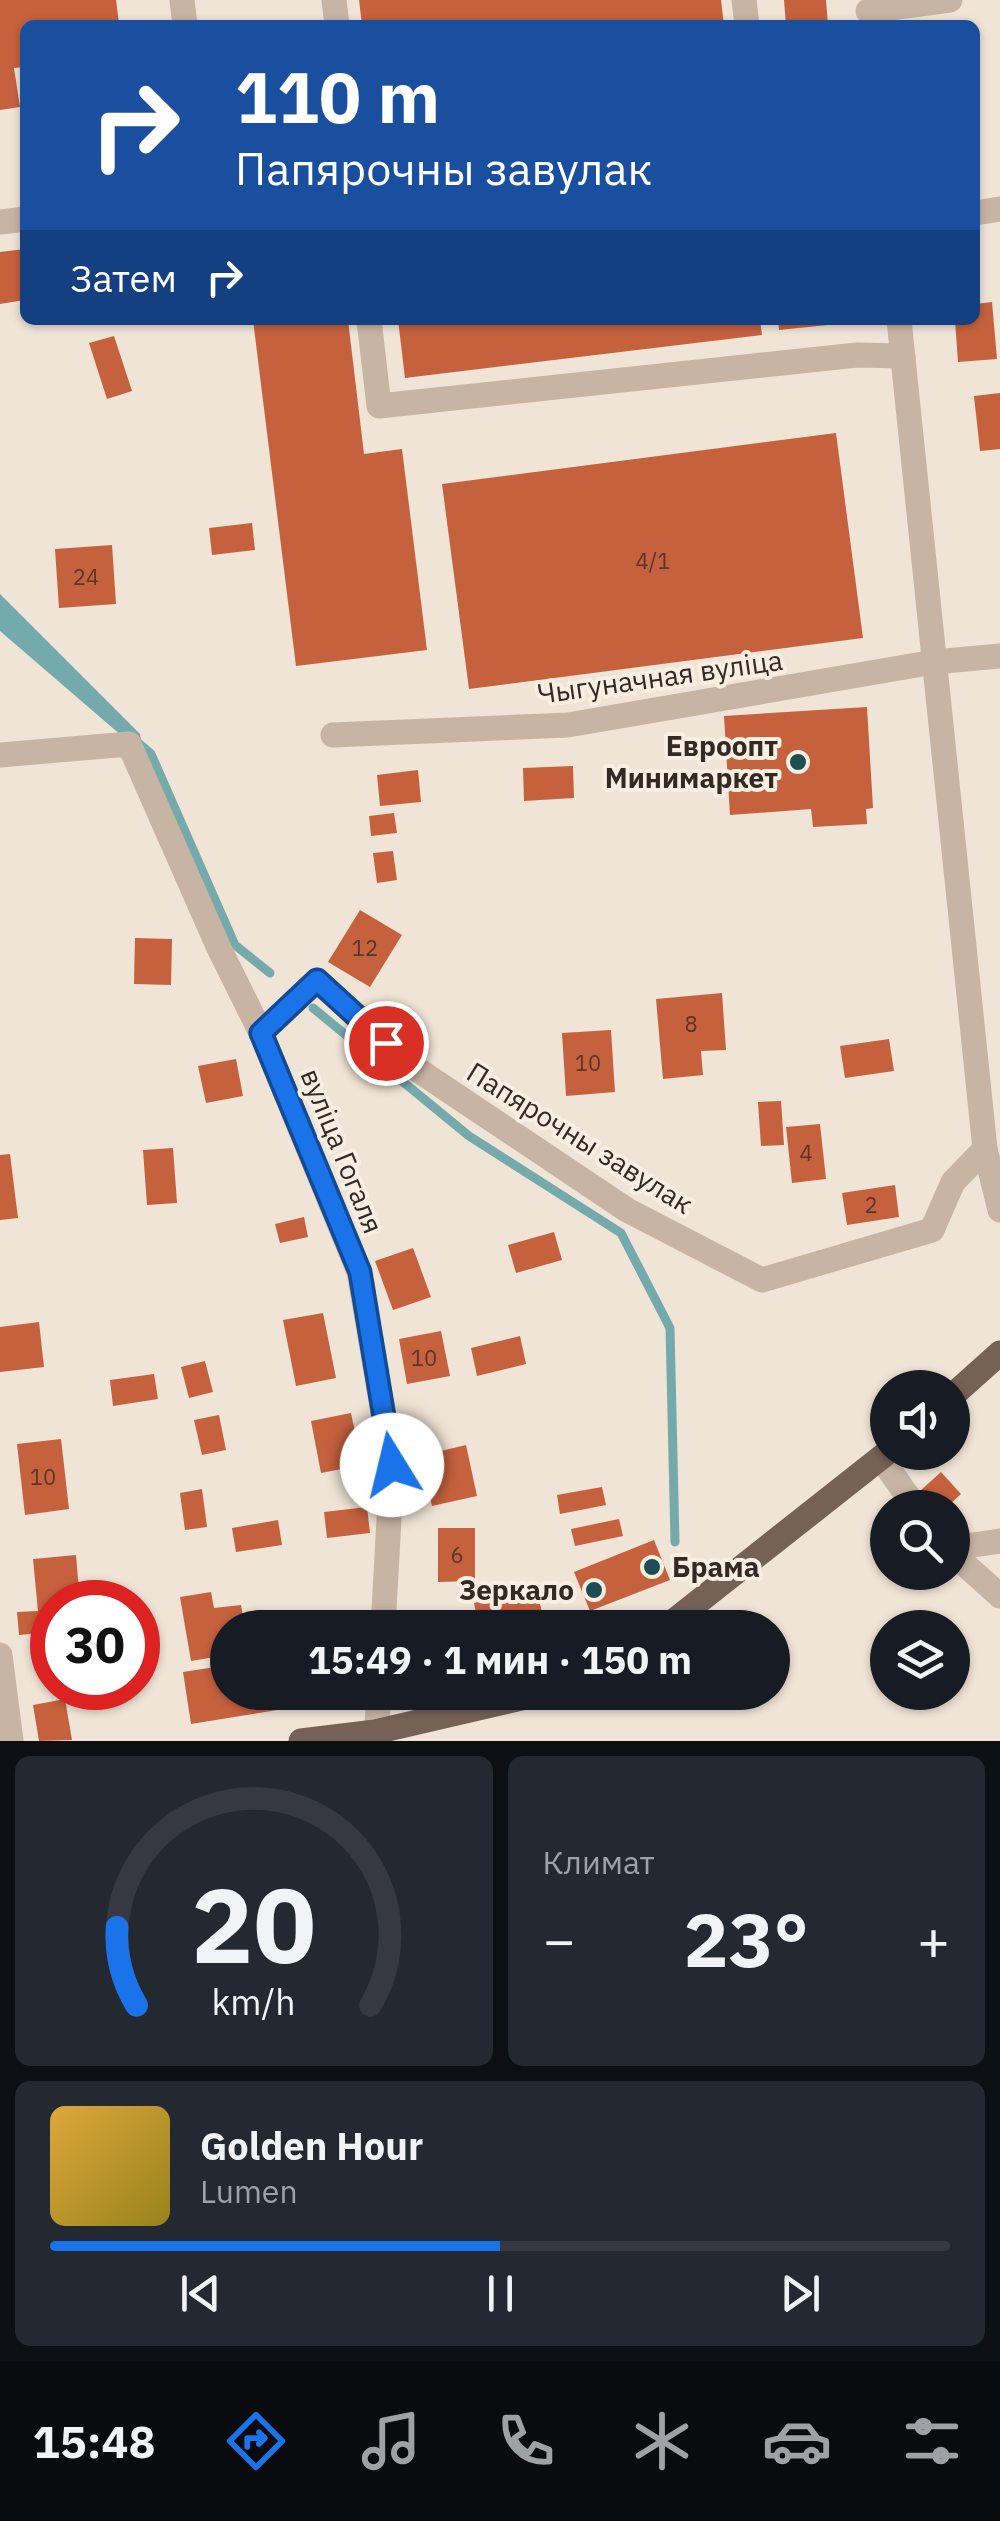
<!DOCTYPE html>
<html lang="ru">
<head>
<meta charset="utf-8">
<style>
	:root { --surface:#171b24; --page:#242831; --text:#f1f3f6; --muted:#9ea1a6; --line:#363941; --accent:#1a73e8 }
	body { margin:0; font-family:"IBM Plex Sans",sans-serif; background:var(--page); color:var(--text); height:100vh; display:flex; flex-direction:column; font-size:38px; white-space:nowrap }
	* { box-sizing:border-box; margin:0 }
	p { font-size:32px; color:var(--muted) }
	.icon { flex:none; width:55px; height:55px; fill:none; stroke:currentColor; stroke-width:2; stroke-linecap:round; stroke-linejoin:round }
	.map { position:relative; height:1741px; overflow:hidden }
	.sheet { display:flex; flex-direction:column; gap:15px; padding:15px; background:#0d0f14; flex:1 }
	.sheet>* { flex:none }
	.hud { position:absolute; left:20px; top:20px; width:960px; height:305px; border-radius:15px; box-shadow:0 2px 8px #0004; background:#1a4fa0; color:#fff; overflow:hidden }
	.buttons { position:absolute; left:870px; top:1370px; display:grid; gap:20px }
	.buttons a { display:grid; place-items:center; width:100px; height:100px; border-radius:50%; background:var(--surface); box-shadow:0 2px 8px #0004; font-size:50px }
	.speed { position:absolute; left:30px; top:1580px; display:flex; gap:20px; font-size:50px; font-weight:700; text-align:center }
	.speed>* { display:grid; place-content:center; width:130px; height:130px; border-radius:50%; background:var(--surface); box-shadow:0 2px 8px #0004; line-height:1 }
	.speed .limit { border:15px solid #d22; background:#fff; color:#111 }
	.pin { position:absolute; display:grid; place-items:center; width:85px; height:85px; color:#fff; margin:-42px; border:5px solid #fff; border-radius:50%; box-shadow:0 2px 10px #0007 }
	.me { position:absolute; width:110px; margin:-55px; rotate:351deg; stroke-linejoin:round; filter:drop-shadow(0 0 8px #0008) }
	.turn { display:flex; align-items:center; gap:35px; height:210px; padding:0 50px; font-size:45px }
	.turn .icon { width:130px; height:130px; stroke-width:2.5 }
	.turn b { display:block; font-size:70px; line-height:85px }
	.then { display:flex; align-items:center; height:95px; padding:0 50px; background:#0003; gap:20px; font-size:38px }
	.big { font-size:75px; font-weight:700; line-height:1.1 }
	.sheet .widget { flex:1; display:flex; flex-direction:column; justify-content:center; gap:15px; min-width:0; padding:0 35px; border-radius:15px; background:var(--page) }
	.sheet .dial { align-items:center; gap:0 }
	.dial svg { height:260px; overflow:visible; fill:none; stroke:var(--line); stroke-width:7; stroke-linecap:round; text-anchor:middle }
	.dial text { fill:var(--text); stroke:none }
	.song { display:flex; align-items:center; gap:30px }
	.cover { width:120px; height:120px; border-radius:15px; background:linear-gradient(135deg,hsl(40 70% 55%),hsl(50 70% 35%)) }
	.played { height:10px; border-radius:5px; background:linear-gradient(90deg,var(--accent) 50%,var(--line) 50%) }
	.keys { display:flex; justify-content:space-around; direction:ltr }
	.heat { display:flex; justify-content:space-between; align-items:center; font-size:55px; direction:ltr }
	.sheet .tiles { flex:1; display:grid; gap:15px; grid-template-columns:1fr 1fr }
	.widget:last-child { grid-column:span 2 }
	.trip { position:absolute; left:210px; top:1610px; width:580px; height:100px; border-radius:50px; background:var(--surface); box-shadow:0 2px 8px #0004; font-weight:700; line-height:100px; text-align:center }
	.menu { display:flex; height:160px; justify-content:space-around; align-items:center; background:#090b0e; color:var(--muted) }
	.menu .icon { width:70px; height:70px }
	.menu .on { color:var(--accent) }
	.menu b { font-size:45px; color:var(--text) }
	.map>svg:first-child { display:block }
	.water { fill:#75aaad }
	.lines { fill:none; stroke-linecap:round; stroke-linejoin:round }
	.stream { stroke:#75aaad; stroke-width:9 }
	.building { fill:#c6613e }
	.minor { stroke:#c8b4a3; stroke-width:25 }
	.major { stroke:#756156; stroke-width:25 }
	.route-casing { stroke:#114b97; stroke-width:25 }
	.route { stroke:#1a73e8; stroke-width:18 }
	.poi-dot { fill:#1b4f54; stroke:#f8efe2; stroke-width:4 }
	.labels { text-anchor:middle; stroke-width:8; stroke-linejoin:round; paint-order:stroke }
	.number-label { font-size:22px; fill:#58372b }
	.street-label { font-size:28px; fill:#332925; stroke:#f8efe2 }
	.poi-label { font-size:28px; font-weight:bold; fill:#332925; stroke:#f8efe2; text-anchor:end }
</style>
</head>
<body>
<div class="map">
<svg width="1000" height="1741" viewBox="0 0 1000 1741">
	<rect width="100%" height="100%" fill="#f0e4d6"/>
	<path class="water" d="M0 594 140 734 144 755 0 631Z"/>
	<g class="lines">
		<g class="stream">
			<path d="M136 741 151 754 235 945 270 973"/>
			<path d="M313 1008 469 1136 621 1233 670 1328 675 1542"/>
			<path d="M734 1623 739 1628"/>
		</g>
	</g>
	<g class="building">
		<path d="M0 0H116L119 23 25 25V67L14 68 20 107 0 110Z"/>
		<path d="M359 0H721L724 25H362Z"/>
		<path d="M784 0H826L828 25H786Z"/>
		<path d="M25 249V300L0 304V252Z"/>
		<path d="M992 302 997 359 958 362 955 320H975V304Z"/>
		<path d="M253 320H348L364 454 402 449 427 650 296 666Z"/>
		<path d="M398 320H760L762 335 405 378Z"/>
		<path d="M778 320H837V324L779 330Z"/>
		<path d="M114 336 132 391 107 399 89 343Z"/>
		<path d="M1000 393V449L980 451 974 396Z"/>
		<path d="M836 433 863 638 469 689 442 484Z"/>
		<path d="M252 523 255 550 212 555 209 528Z"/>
		<path d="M112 545 116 604 59 608 55 549Z"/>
		<path d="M867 707 873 808 866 809 867 824 813 827 811 809 730 815 724 716Z"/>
		<path d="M573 766 574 798 524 801 523 768Z"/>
		<path d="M418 770 421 802 380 806 377 775Z"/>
		<path d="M394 813 397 833 371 836 369 816Z"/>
		<path d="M393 851 397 880 377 883 373 853Z"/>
		<path d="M360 910 402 935 370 987 328 962Z"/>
		<path d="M135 938 172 939 171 985 134 984Z"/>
		<path d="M722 993 726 1050 701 1051 703 1075 663 1079 656 999Z"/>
		<path d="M611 1030 615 1092 566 1096 562 1033Z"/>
		<path d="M889 1039 894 1071 845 1078 840 1046Z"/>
		<path d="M236 1059 243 1096 206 1103 198 1066Z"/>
		<path d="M781 1101 784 1145 761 1146 758 1102Z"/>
		<path d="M820 1124 826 1179 792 1183 786 1127Z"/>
		<path d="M173 1148 177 1203 147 1205 143 1150Z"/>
		<path d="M10 1154 18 1218 0 1220V1155Z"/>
		<path d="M895 1185 899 1217 847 1225 842 1193Z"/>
		<path d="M304 1217 308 1237 280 1243 275 1224Z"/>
		<path d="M554 1232 562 1260 516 1273 508 1245Z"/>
		<path d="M413 1248 431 1297 393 1310 375 1261Z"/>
		<path d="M323 1313 336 1378 296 1386 283 1320Z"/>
		<path d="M39 1322 44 1367 0 1372V1327Z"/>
		<path d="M441 1331 450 1376 407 1384 399 1339Z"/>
		<path d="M520 1336 526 1364 477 1376 471 1348Z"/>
		<path d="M205 1361 213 1392 189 1398 181 1367Z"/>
		<path d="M154 1374 158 1399 113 1406 110 1380Z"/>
		<path d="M351 1413 362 1465 321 1473 311 1421Z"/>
		<path d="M219 1415 226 1450 202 1455 194 1420Z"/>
		<path d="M61 1439 69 1509 25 1515 17 1444Z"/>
		<path d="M466 1445 477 1496 432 1506 420 1456Z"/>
		<path d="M941 1472 961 1494 946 1508H935L920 1491Z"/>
		<path d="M602 1487 606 1505 560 1514 557 1495Z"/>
		<path d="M202 1489 207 1527 185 1530 180 1493Z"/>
		<path d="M367 1507 370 1533 327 1538 324 1512Z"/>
		<path d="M619 1519 623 1536 575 1546 571 1529Z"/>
		<path d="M278 1520 282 1545 236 1552 232 1528Z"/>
		<path d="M438 1528H475V1581L438 1582Z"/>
		<path d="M654 1540 670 1580 590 1611 574 1572Z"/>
		<path d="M76 1555 80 1602H52V1632L19 1635 17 1612 38 1611 33 1559Z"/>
		<path d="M536 1588 546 1628H479L474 1603Z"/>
		<path d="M211 1592 214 1608 241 1605 245 1628H228L227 1655 191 1661 180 1597Z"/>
		<path d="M228 1665V1692H300L302 1706 191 1724 183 1672Z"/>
		<path d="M65 1699 72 1740 39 1741 33 1705Z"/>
	</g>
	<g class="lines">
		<g class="minor">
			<path d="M182 0 185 25"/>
			<path d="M334 0 337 25"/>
			<path d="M744 0 747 25"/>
			<path d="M868 11 950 0"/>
			<path d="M975 213 1000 209"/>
			<path d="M0 222 25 219"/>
			<path d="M369 320 379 406 857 355 903 356"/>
			<path d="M899 320 985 1149 1000 1210"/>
			<path d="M333 735 568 725 934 662 1000 656"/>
			<path d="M0 755 129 744 218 946 261 1033 359 1272 392 1465 383 1628"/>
			<path d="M261 1033 317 980 409 1064 627 1210 762 1280 932 1230 953 1182 985 1149"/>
			<path d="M881 1458 916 1508"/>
			<path d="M952 1548 1000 1541"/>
			<path d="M952 1553 1000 1596"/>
			<path d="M0 1655 11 1741"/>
			<path d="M376 1741 379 1692"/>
		</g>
		<g class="major">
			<path d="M952 1396 1000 1353"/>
			<path d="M665 1628 888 1452"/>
			<path d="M301 1741 375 1732 547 1692"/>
		</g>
	</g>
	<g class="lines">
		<g class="route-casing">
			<path id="route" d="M386 1043 317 980 261 1033 360 1272 392 1465"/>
		</g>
		<use href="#route" class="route"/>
	</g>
	<g class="poi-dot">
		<circle cx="798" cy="762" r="10"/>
		<circle cx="652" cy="1567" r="10"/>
		<circle cx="594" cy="1590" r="10"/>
	</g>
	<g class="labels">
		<g class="number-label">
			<text x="653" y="569">4/1</text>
			<text x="86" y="585">24</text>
			<text x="365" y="956">12</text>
			<text x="691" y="1032">8</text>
			<text x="588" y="1071">10</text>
			<text x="806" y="1161">4</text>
			<text x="871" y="1213">2</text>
			<text x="424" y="1366">10</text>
			<text x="43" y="1485">10</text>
			<text x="457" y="1563">6</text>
		</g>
		<g class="street-label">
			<text transform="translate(660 677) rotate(-8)" y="10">Чыгуначная вуліца</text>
			<text transform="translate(580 1138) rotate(32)" y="10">Папярочны завулак</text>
			<text transform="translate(342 1151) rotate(68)" y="10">вуліца Гогаля</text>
		</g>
		<g class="poi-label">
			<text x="778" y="756">Евроопт<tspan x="778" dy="32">Минимаркет</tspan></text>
			<text x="672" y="1577" text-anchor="start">Брама</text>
			<text x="574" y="1600">Зеркало</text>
		</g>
	</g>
</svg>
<div class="buttons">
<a><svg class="icon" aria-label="sound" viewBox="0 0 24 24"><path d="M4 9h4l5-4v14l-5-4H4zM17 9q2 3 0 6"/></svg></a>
<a><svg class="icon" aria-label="search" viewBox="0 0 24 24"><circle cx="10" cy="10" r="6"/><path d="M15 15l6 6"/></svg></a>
<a><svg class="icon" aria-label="layers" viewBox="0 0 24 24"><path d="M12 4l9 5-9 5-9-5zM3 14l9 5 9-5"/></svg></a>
</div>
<div class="speed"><div class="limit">30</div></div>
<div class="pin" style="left:386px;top:1043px;background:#d93025"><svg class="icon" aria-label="arrive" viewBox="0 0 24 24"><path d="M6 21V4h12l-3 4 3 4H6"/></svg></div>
<svg class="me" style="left:392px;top:1465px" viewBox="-20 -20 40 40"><circle r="19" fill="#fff"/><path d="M0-13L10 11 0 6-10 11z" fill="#1a73e8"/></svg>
<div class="trip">15:49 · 1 мин · 150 m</div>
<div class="hud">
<div class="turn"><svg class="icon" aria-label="right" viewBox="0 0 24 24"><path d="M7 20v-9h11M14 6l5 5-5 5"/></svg><div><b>110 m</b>Папярочны завулак</div></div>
<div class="then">Затем<svg class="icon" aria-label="right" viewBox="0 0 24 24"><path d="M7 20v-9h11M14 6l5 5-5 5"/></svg></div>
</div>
</div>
<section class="sheet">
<div class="tiles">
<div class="widget dial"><svg viewBox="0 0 100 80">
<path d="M14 69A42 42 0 1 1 86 69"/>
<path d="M14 69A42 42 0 0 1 8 45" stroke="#1a73e8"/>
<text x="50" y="56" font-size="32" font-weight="700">20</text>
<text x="50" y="72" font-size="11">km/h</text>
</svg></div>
<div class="widget"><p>Климат</p>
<div class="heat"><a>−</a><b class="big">23°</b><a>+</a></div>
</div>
<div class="widget">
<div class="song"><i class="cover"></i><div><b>Golden Hour</b><p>Lumen</p></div></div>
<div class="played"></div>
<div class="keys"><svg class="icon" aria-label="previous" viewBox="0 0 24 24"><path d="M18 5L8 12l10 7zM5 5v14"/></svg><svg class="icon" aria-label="pause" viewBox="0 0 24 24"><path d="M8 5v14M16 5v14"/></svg><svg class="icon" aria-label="next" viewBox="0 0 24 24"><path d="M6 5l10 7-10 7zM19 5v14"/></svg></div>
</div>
</div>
</section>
<nav class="menu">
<b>15:48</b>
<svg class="icon on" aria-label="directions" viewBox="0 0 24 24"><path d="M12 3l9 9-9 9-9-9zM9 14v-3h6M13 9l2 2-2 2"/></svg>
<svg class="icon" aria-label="music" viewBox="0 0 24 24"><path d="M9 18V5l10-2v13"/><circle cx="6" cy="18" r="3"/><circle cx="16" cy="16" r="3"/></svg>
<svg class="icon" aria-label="phone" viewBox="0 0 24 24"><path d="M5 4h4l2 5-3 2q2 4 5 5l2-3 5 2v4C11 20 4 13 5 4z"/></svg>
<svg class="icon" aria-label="climate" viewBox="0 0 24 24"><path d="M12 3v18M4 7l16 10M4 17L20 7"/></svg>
<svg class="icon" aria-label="car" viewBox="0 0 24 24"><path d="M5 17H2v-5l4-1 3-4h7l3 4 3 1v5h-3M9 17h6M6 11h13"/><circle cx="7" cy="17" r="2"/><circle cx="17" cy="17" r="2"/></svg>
<svg class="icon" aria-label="filters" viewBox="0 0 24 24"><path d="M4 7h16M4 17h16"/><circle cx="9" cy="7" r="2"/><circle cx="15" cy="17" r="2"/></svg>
</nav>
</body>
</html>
